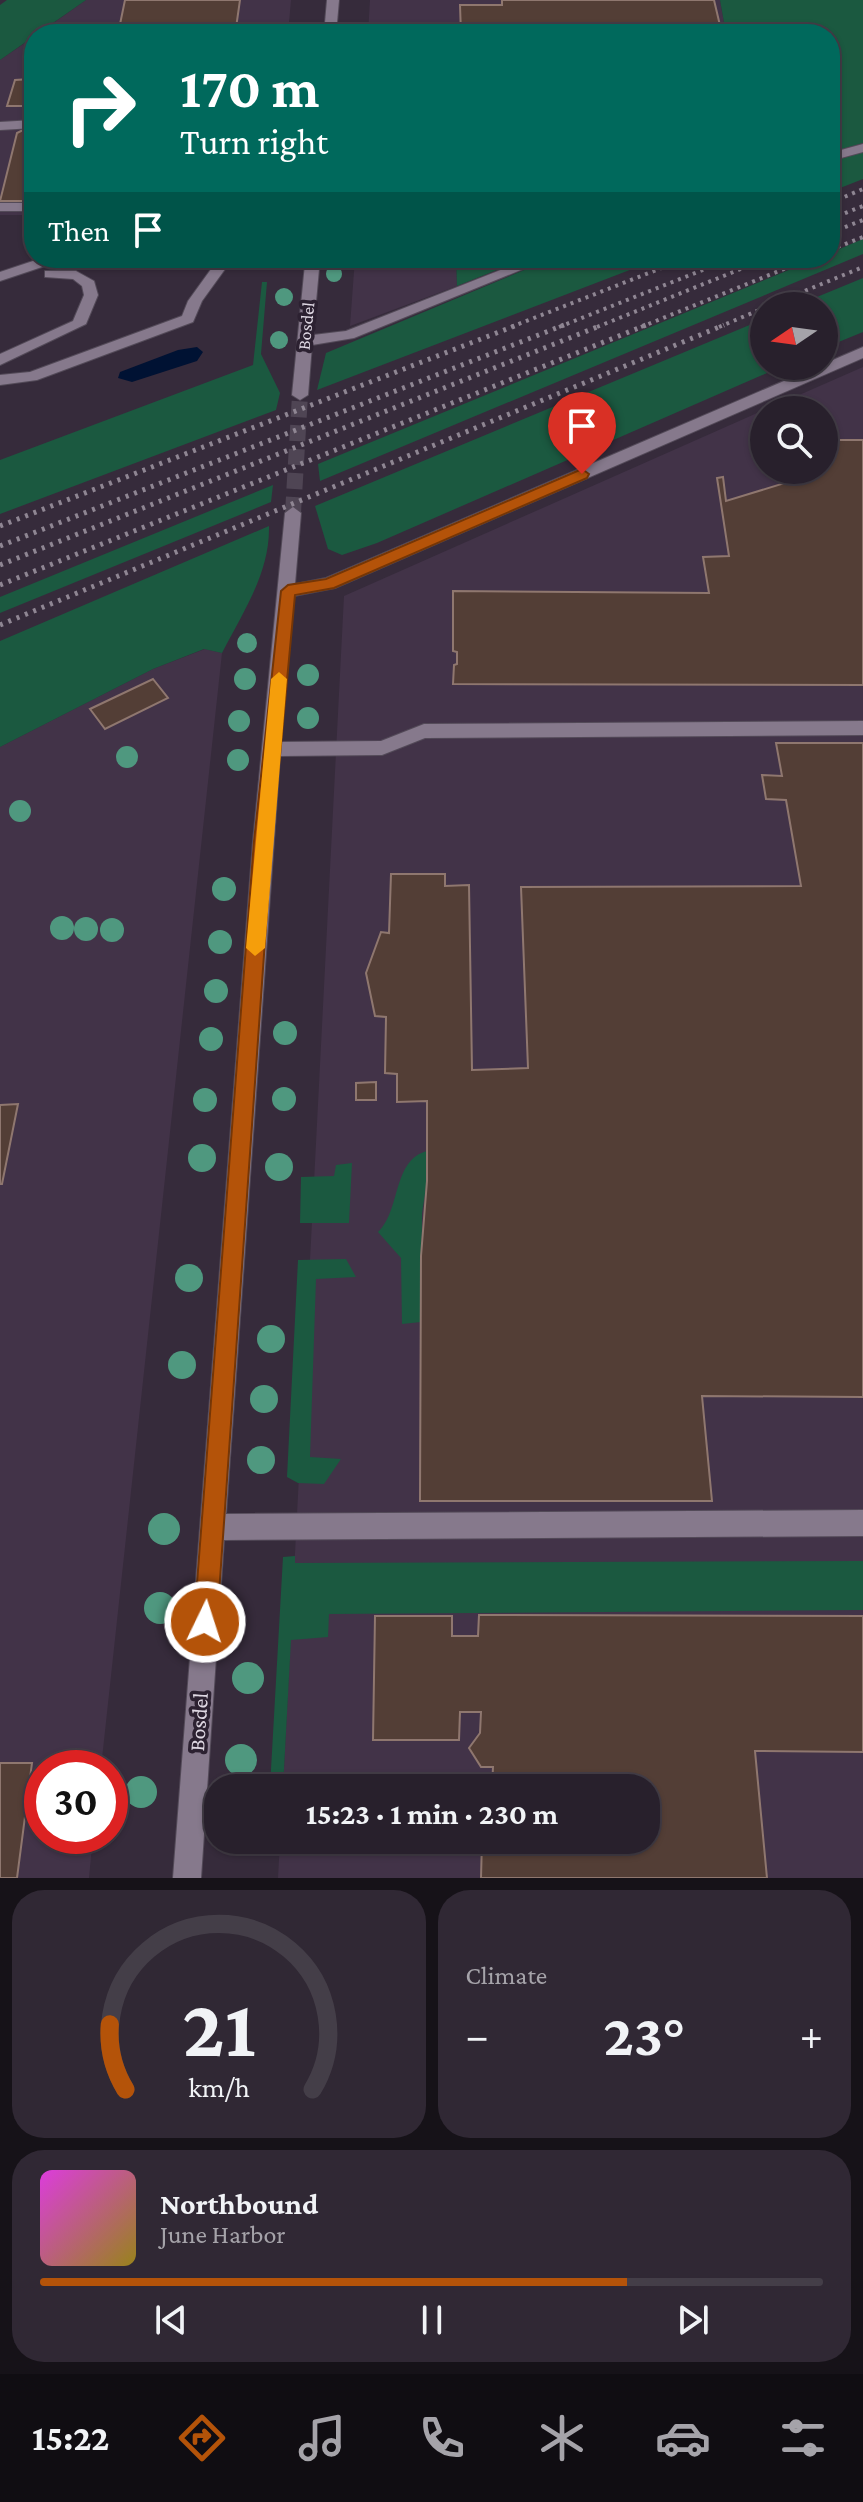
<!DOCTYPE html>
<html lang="en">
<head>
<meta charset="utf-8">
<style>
	:root { --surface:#28202c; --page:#302834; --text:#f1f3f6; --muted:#a5a3a9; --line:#443e48; --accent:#b45309 }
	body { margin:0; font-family:"Crimson Pro",serif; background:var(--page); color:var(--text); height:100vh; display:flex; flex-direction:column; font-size:30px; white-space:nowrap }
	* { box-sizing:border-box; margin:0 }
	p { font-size:26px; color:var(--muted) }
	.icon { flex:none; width:44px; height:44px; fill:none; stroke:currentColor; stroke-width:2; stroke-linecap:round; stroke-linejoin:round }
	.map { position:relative; height:1878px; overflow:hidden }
	.sheet { display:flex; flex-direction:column; gap:12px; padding:12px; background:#161218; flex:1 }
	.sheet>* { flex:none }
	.top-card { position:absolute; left:24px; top:24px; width:816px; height:244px; border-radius:32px; box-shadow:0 2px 6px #0004,0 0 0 2px var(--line); background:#00695c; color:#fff; overflow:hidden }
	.needle { width:52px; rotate:257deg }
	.controls { position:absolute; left:750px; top:292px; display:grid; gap:16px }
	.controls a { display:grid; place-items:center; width:88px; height:88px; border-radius:50%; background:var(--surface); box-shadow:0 2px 6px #0004,0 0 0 2px var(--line); font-size:40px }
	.speed { position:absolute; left:24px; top:1750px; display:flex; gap:16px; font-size:40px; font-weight:700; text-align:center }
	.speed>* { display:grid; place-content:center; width:104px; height:104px; border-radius:50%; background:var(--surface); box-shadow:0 2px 6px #0004,0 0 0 2px var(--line); line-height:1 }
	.speed .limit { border:12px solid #d22; background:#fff; color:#111 }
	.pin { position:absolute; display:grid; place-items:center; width:68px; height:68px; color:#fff; margin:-82px -34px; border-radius:50% 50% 50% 0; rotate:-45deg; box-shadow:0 0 8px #0007 }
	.pin .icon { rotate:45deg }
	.me { position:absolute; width:88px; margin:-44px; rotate:4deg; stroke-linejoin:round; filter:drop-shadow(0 0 6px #0008) }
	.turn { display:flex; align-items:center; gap:28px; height:168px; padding:0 24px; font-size:36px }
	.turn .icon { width:104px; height:104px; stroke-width:2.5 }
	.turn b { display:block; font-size:56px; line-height:68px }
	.then { display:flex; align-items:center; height:76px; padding:0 24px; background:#0003; gap:16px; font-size:30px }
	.big { font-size:60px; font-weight:700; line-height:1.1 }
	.sheet .card { flex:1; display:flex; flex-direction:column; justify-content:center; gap:12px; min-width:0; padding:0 28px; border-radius:32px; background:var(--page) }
	.sheet .dial { align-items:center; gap:0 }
	.dial svg { height:208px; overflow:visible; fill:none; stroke:var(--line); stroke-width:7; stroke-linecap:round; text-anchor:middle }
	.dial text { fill:var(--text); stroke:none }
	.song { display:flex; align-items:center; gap:24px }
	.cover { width:96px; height:96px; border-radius:12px; background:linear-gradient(135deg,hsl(300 70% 55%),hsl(50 70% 35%)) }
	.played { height:8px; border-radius:4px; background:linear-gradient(90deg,var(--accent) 75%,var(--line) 75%) }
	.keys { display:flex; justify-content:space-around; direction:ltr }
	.heat { display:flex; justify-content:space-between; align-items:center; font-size:44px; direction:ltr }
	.sheet .tiles { flex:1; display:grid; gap:12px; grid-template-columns:1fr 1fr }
	.card:last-child { grid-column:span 2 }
	.trip { position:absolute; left:204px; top:1774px; width:456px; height:80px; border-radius:32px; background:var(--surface); box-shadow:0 2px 6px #0004,0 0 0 2px var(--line); font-weight:700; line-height:80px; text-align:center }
	.tab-bar { display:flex; height:128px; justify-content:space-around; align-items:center; background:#100d12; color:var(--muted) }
	.tab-bar .icon { width:56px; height:56px }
	.tab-bar .current { color:var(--accent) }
	.tab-bar b { font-size:36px; color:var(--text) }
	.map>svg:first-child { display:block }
	.built { fill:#423348 }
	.green { fill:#1b5940 }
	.water { fill:#001233 }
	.building { fill:#533e36; stroke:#8f776f; stroke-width:2 }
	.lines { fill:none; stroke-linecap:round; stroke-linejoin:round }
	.minor-tunnel { stroke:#4f4554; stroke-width:16; stroke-dasharray:16 8; stroke-linecap:butt }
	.minor-casing { stroke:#534a58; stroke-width:2 }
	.minor { fill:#86798c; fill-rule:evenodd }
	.rail-far1 { stroke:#8f8693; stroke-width:4; stroke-dasharray:3 5; stroke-linecap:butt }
	.rail { stroke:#8f8693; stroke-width:5; stroke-dasharray:3 6; stroke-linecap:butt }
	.tree { fill:#4f987f }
	.route { fill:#b45309; stroke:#753606; stroke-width:2 }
	.slow { fill:#f59e0b }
	.labels { text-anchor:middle; stroke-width:7; stroke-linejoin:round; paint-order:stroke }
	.far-street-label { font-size:18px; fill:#dfd8e3; stroke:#2c2131 }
	.street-label { font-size:22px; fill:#dfd8e3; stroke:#2c2131 }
</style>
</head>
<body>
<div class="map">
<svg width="863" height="1878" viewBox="0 0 863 1878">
	<rect width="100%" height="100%" fill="#362b3b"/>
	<g class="built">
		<path d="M86 0H291L288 34H38Z"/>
		<path d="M370 0H720L726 34H368Z"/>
		<path d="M34 37V215H0V60Z"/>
		<path d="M355 258H456L457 286 350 326Z"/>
		<path d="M863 367V1878H278L280 1840H646V1788H283L344 596 764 410V470H824V410H765Z"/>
		<path d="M205 649 222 653 101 1768H42V1836H93L89 1878H0V747L153 669Z"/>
	</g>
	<g class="green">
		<path d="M7 0H86L0 60V5Z"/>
		<path d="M720 0H863V143L830 153V34H726Z"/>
		<path d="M863 152V179L830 192V162Z"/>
		<path d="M863 239V254L320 481 318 464 818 258H830V253Z"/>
		<path d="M456 258H527L457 286Z"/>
		<path d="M553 258H661L317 390 326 353Z"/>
		<path d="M863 278V332L824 348V306H795Z"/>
		<path d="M262 282H267L261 354 280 393 276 410 0 514V460L253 365Z"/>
		<path d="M764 319V366H783L377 543 342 555 328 549 315 506Z"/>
		<path d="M273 485 271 502 0 613V597Z"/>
		<path d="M269 526C270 573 243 612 222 653L204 649 153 669 0 747V641Z"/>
		<path d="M427 1151V1181L422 1213 421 1322 402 1324 401 1258 378 1232C401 1211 392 1160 427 1151Z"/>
		<path d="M352 1163 349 1223H300L301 1177 334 1176 336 1165Z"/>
		<path d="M346 1259 356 1277 316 1279 310 1457 341 1459 324 1484 298 1483 287 1477 298 1260Z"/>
		<path d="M295 1556V1563L863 1561V1610L329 1614 328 1637 291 1640 283 1788 270 1787 283 1557Z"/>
	</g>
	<path class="water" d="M197 347 203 352 197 361 132 382 118 378 120 372 178 350Z"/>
	<g class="building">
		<path d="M125 0H240L236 28 119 29Z"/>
		<path d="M502 0H714L722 34H461L460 5H502Z"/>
		<path d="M34 71V106H7L15 80 31 79Z"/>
		<path d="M27 128H34V201H0L17 133Z"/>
		<path d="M824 440H863V685L453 684 454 665 457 664V652L453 651V591L709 593 703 557 729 556 717 478 723 477 726 501 827 470Z"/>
		<path d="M153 679 168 698 105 729 90 709Z"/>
		<path d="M776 743H863V1397L702 1396 712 1501H420L421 1256 427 1181V1101L397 1102V1074L385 1073 386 1017 375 1016 366 973 381 932 389 933 391 874H445V886L469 885 472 1070 528 1068 521 887 801 886 786 800 766 799 762 775 782 776Z"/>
		<path d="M376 1082V1100H356V1083Z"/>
		<path d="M18 1104 2 1184H0V1105Z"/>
		<path d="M479 1615 863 1616V1752L755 1751 767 1878H481L482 1840H646V1788H492L493 1767H481L469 1748 480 1733 481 1712H460L459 1740H373L375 1616H452V1636H478Z"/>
		<path d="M0 1763H32L17 1878H0Z"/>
	</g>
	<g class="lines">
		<path class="minor-tunnel" d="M293 513 300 395"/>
		<g class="minor-casing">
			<g id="minor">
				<path d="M327 0H339L336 34H324Z"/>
				<path d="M34 120V128L0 130V122Z"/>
				<path d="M863 144V152L830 161V153Z"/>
				<rect x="0" y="203" width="34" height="8"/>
				<path d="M42 258H320L313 335 346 331 531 258H550L354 338 312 345 308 395 300 400 292 395 305 264 228 265 202 301 193 322 37 380 0 385V375L30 372 182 316 188 301 214 265 45 266 0 281V272Z"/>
				<path d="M45 271H76L94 281 98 295 86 324 0 365V354L73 321 84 295 82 286 73 279 45 277Z"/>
				<path d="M863 347V358L335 588 294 596 281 742 381 741 424 724 863 721V735L425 738 382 755 280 756 226 1514 863 1510V1536L224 1540 201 1878H173L253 841 285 513 293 507 301 513 295 584 326 578Z"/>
			</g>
		</g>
		<use href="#minor" class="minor"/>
		<g class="rail-far1">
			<path d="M830 203 863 189"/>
			<path d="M830 219 863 206"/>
			<path d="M830 233 863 220"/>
			<path d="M830 250 863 237"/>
			<path d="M768 306 863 267"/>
			<path d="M511 327 687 258"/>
			<path d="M559 327 733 258"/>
			<path d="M597 327 768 258"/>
			<path d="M641 327 811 258"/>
			<path d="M719 327 764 308"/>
		</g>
		<g class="rail">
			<path d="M0 526 517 325"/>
			<path d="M0 546 564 325"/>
			<path d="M0 565 602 325"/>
			<path d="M0 585 646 325"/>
			<path d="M0 625 724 325"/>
		</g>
	</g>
	<g class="tree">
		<circle cx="334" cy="274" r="8"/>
		<circle cx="284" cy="297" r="9"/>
		<circle cx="279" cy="340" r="9"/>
		<circle cx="247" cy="643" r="10"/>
		<circle cx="308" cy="675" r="11"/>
		<circle cx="245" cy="679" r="11"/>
		<circle cx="308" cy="718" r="11"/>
		<circle cx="239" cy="721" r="11"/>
		<circle cx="127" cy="757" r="11"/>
		<circle cx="238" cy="760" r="11"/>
		<circle cx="20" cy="811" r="11"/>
		<circle cx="224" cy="889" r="12"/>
		<circle cx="62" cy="928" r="12"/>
		<circle cx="86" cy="929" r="12"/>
		<circle cx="112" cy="930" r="12"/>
		<circle cx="220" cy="942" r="12"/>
		<circle cx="216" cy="991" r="12"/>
		<circle cx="285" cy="1033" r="12"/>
		<circle cx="211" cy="1039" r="12"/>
		<circle cx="284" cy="1099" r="12"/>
		<circle cx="205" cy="1100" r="12"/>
		<circle cx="202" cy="1158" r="14"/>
		<circle cx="279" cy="1167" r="14"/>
		<circle cx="189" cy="1278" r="14"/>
		<circle cx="271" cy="1339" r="14"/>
		<circle cx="182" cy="1365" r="14"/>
		<circle cx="264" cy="1399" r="14"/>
		<circle cx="261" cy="1460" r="14"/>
		<circle cx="164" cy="1529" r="16"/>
		<circle cx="160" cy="1608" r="16"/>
		<circle cx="248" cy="1678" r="16"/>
		<circle cx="241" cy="1760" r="16"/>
		<circle cx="141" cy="1792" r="16"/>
	</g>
	<path class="route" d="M582 469 589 474 587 478 334 588 295 595 272 841 217 1622 214 1630 205 1634 197 1630 194 1622 254 841 281 591 288 585 326 579Z"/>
	<path class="slow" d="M279 672 287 679 265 948 255 956 246 948 271 679Z"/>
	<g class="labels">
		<g class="far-street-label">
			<text transform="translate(306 326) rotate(-84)" y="6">Bosdel</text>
		</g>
		<g class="street-label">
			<text transform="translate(198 1722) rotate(-86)" y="8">Bosdel</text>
		</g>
	</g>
</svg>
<div class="controls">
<a><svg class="needle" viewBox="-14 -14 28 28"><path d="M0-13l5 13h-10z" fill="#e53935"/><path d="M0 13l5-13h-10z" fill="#a5a3a9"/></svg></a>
<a><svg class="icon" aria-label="search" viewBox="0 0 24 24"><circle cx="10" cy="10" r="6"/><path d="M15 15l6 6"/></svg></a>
</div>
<div class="speed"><div class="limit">30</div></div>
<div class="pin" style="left:582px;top:474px;background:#d93025"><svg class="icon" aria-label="arrive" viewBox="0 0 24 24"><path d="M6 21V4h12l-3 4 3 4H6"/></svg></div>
<svg class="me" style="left:205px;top:1622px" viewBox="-20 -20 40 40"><circle r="17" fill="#b45309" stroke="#fff" stroke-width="3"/><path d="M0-11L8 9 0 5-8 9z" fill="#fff"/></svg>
<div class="trip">15:23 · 1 min · 230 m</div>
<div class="top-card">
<div class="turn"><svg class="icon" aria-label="right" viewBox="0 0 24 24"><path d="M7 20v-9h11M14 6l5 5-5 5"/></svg><div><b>170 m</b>Turn right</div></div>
<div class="then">Then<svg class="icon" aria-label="arrive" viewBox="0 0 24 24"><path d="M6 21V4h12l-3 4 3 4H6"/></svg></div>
</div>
</div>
<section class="sheet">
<div class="tiles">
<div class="card dial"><svg viewBox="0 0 100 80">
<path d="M14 69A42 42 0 1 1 86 69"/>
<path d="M14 69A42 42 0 0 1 8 44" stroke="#b45309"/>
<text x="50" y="56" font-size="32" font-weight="700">21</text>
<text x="50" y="72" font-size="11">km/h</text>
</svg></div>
<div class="card"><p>Climate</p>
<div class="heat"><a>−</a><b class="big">23°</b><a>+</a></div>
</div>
<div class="card">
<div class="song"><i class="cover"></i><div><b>Northbound</b><p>June Harbor</p></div></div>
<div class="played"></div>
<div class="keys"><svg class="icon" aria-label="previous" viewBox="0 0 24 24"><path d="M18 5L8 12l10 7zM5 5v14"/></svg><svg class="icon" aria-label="pause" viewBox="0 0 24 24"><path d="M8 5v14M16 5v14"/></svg><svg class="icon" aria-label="next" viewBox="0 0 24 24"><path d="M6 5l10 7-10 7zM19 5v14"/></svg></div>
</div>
</div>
</section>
<nav class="tab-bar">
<b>15:22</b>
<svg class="icon current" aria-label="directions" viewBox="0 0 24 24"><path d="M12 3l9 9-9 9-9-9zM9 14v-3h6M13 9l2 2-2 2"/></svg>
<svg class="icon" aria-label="music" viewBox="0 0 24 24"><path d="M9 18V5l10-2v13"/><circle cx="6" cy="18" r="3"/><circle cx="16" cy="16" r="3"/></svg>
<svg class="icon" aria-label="phone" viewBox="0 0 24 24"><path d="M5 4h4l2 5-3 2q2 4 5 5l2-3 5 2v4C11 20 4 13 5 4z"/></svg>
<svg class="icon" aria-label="climate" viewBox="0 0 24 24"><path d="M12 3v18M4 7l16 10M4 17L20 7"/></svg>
<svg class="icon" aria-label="car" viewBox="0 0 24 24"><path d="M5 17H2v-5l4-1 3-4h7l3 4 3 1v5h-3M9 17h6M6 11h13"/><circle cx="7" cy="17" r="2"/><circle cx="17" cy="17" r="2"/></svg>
<svg class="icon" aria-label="filters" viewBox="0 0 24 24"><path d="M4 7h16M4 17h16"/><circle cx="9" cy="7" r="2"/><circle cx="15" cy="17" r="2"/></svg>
</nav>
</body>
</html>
